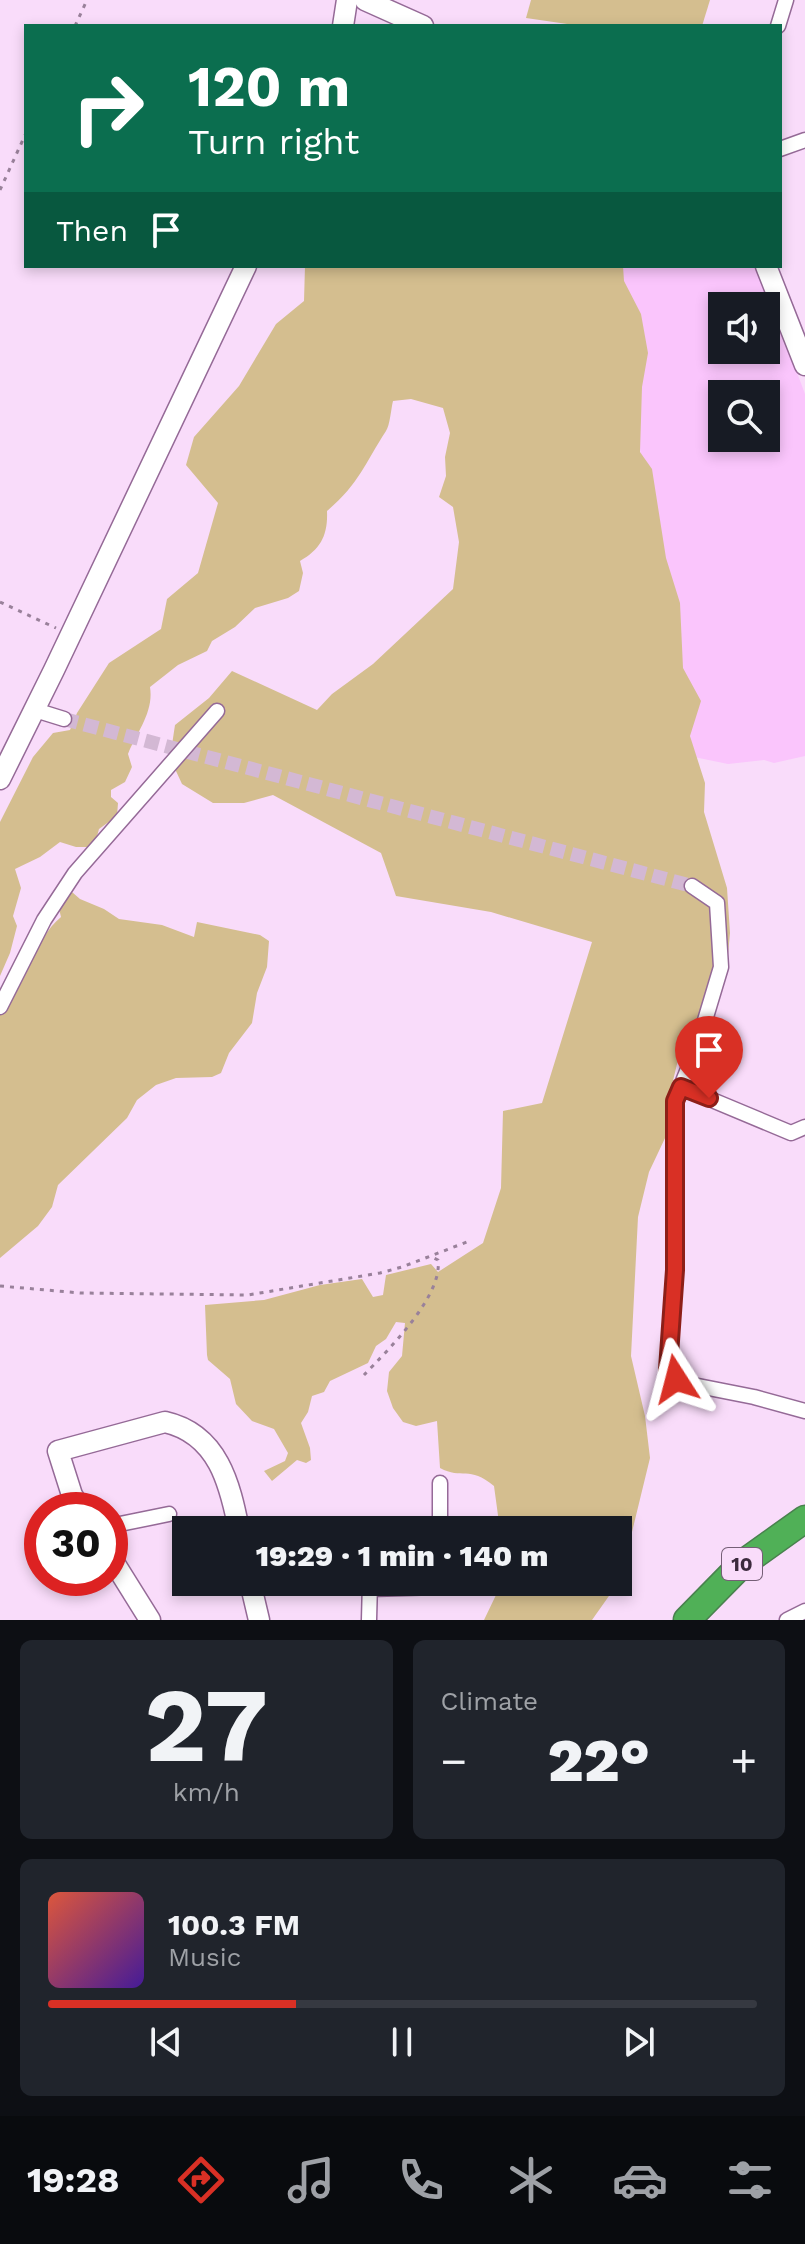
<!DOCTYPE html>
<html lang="en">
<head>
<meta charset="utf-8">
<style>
	:root { --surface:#171b24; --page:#20242c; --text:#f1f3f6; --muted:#9ea1a6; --line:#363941; --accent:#d93025 }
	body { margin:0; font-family:"Work Sans",sans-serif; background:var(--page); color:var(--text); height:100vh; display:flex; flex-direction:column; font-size:30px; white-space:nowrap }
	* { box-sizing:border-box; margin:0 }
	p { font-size:26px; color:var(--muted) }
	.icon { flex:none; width:44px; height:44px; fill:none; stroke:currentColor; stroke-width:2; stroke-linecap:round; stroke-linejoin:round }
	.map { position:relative; height:1620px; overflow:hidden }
	.drawer { display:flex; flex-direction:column; gap:20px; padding:20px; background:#0d0f14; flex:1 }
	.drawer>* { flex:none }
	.hud { position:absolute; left:24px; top:24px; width:758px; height:244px; border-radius:0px; box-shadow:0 4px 12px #0003; background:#0b6e4f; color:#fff; overflow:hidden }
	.fabs { position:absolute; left:708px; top:292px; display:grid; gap:16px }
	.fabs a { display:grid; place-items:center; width:72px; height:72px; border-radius:0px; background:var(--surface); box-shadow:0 4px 12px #0003; font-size:40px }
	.speed { position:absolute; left:24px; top:1492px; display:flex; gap:16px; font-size:40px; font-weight:700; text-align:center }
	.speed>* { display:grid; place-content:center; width:104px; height:104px; border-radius:50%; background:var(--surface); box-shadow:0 4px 12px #0003; line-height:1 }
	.speed .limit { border:12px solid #d22; background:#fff; color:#111 }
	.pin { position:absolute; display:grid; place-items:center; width:68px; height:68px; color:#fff; margin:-82px -34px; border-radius:50% 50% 50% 0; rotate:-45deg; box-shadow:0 0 8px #0007 }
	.pin .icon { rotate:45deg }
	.me { position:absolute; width:88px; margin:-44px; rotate:351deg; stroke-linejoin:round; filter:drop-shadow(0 0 6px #0008) }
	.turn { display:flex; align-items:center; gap:28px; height:168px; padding:0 32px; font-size:36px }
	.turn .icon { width:104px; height:104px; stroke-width:2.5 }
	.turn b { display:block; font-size:56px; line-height:68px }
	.then { display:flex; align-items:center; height:76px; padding:0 32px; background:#0003; gap:16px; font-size:30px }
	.big { font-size:60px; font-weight:800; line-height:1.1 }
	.drawer .tile { flex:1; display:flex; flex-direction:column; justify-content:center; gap:12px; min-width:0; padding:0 28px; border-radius:12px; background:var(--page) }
	.drawer .dial { align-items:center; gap:0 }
	.dial b { font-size:104px; line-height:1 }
	.song { display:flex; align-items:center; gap:24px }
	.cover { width:96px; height:96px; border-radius:12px; background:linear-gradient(135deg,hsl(10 70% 55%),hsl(260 70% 35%)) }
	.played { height:8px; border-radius:4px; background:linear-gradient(90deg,var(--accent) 35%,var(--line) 35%) }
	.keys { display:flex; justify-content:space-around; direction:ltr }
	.heat { display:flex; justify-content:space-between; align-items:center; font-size:44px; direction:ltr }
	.drawer .tiles { flex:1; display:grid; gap:20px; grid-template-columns:1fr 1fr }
	.tile:last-child { grid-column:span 2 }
	.trip { position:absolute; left:172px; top:1516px; width:460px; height:80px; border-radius:0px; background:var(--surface); box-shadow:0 4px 12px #0003; font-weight:800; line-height:80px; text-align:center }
	.tabs { display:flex; height:128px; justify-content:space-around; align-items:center; background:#090b0e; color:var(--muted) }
	.tabs .icon { width:56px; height:56px }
	.tabs .on { color:var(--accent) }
	.tabs b { font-size:36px; color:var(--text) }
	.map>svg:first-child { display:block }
	.built { fill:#fac5fc; fill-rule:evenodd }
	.green { fill:#d4be8f }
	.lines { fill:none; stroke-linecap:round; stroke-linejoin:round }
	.street-tunnel { stroke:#d3b8d4; stroke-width:14; stroke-dasharray:14 7; stroke-linecap:butt }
	.street-casing { stroke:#956a97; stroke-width:17 }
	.secondary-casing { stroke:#956a97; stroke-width:23 }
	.highway-casing { stroke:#49814e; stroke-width:29 }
	.path { stroke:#99819a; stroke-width:3; stroke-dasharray:4 6; stroke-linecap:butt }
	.street { stroke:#fff; stroke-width:14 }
	.secondary { stroke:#fff; stroke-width:20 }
	.highway { stroke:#50b057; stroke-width:26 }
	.route-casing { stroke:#8d1f18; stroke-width:20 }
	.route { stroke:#d93025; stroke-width:14 }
	.labels { text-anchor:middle; stroke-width:6; stroke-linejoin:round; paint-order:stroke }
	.shield { fill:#f9dcfa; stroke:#755f76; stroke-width:2 }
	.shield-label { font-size:20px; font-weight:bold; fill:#3c2a3d }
</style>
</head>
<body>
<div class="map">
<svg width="805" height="1620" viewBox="0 0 805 1620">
	<rect width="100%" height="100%" fill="#f9dcfa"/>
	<path class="built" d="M608 266H757L805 394V756L774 763 764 760 728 764 694 757ZM722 306H766V350H722ZM722 394H766V438H722Z"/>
	<g class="green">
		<path d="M531 0H710L702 26H581L526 18Z"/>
		<path d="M305 266H623L624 281 641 314 648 353 642 387 640 452 652 469 666 558 680 603 683 668 701 701 690 736 705 783 704 812 727 888 730 933 726 976 712 1022 678 1060 671 1089 666 1136 649 1172 638 1217 631 1356 645 1416 650 1458 632 1532 628 1569 592 1620H484L496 1595 499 1582H618V1530H500L494 1486C469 1465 462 1480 440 1468L437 1421 416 1426 403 1422 393 1408 387 1391 389 1372 402 1356 405 1323 396 1322 386 1339 376 1346 368 1363 330 1381 324 1392 312 1396 308 1412 301 1423 310 1448 311 1460 306 1463 297 1460 272 1481 264 1471 285 1461 288 1453 274 1429 252 1421 236 1404 230 1379 208 1360 207 1355 205 1305 264 1300 320 1285 362 1279 373 1297 383 1295 386 1275 431 1264 438 1272 483 1243 501 1188 503 1111 542 1103 592 942 491 912 396 896 381 853 273 795 244 803H213L182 784 170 758 175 725 209 698 232 671 317 710 332 694 373 664 453 589 459 542 453 507 439 497 446 476 445 457 450 433 443 408 411 399 393 401C391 409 390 425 386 431 365 463 359 484 327 511 328 535 321 549 300 561L303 573 299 591 288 598 255 608 235 627 212 641 207 651 178 665 150 687C154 712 137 732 128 754L132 767 125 782 111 790V797L118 803 117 816 99 829 96 840 88 847H76L60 842 40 857 15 869 21 888 13 916 17 926 10 953 0 976V822L33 757 53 733 70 730 77 713 109 663 161 629 167 599 198 573 218 503 186 465 194 437 239 386 276 324 304 301Z"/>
		<path d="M65 886 80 899 104 909 119 919 162 925 194 937 197 922 260 935 269 941 267 967 257 993 252 1023 229 1053 221 1073 212 1077 176 1078 156 1085 137 1100 127 1118 58 1185 52 1207 38 1226 0 1258V1010C30 985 32 941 61 917L55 892Z"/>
	</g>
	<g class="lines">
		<path class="street-tunnel" d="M64 719 692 886"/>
		<g class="street-casing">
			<g id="street">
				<path d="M778 26 786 0"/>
				<path d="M780 149 805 140"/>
				<path d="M35 710 64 719"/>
				<path d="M692 886 717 903 721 967 697 1047 675 1101V1270L668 1369 676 1379 683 1383 754 1397 805 1411"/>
				<path d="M0 1007 44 920 75 873 217 711"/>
				<path d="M681 1087 791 1133 805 1127"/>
				<path d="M440 1483V1530"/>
				<path d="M110 1526 169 1514"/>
				<path d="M370 1589 438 1587 440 1582"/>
				<path d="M369 1620 370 1582"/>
				<path d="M787 1620 805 1611"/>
			</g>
		</g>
		<g class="secondary-casing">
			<g id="secondary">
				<path d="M365 0 423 26"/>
				<path d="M343 26 347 0"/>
				<path d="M766 266 805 365"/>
				<path d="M0 779 54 670 246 266"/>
				<path d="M81 1510 72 1495 58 1451 165 1422C218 1434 230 1484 239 1530"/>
				<path d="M110 1556 150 1620"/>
				<path d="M250 1582 259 1620"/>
			</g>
		</g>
		<g class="highway-casing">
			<path id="highway" d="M687 1620 742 1564 805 1519"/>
		</g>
		<g class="path">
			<path d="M75 26 87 0"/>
			<path d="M0 190 26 133"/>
			<path d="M0 602 56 628"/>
			<path d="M0 1286 80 1293 248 1295 380 1273 402 1267 472 1240"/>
			<path d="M364 1375C388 1350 443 1296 438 1260L432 1257"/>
		</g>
		<use href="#street" class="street"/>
		<use href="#secondary" class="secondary"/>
		<use href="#highway" class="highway"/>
	</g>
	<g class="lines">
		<g class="route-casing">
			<path id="route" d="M676 1379 668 1369 675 1270V1101L681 1087 709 1098"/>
		</g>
		<use href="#route" class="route"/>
	</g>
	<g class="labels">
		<rect class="shield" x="722" y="1548" width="40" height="32" rx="6"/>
		<g class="shield-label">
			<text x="742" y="1571">10</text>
		</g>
	</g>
</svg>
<div class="fabs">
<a><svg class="icon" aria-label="sound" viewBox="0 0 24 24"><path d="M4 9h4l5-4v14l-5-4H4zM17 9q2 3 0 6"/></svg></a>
<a><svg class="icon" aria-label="search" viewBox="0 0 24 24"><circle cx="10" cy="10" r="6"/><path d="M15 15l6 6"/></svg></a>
</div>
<div class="speed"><div class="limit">30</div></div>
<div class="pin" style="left:709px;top:1098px;background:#d93025"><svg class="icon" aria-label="arrive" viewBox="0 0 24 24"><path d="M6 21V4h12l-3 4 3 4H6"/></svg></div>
<svg class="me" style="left:676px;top:1379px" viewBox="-20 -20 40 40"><path d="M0-17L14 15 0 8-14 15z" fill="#d93025" stroke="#fff" stroke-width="4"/></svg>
<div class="trip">19:29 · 1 min · 140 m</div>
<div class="hud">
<div class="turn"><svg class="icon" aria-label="right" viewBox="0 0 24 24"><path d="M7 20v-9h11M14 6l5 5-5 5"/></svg><div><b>120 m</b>Turn right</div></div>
<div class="then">Then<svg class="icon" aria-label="arrive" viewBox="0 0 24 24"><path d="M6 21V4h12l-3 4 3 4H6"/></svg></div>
</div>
</div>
<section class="drawer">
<div class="tiles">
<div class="tile dial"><b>27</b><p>km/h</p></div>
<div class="tile"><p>Climate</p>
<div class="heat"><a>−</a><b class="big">22°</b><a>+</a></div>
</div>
<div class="tile">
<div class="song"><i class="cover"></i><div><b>100.3 FM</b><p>Music</p></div></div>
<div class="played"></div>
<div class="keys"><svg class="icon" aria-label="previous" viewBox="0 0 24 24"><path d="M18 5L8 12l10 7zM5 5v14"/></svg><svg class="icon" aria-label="pause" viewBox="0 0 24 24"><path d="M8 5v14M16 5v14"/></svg><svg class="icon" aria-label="next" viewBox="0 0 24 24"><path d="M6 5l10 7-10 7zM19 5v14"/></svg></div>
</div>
</div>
</section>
<nav class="tabs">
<b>19:28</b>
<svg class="icon on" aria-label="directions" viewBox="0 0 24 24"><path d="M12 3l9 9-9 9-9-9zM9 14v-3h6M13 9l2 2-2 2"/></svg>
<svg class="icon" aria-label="music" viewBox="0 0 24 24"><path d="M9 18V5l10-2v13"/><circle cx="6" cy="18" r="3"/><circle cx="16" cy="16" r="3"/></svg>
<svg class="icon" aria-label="phone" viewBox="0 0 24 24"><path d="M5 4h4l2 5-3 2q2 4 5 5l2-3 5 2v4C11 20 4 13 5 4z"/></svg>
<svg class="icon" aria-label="climate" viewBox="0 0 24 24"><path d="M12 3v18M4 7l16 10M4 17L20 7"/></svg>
<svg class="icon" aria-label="car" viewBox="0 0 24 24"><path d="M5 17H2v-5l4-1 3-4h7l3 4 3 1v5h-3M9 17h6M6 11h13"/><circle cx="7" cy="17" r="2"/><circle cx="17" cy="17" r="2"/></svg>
<svg class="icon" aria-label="filters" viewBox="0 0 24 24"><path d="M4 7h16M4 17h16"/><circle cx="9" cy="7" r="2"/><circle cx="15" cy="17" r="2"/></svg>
</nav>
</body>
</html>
